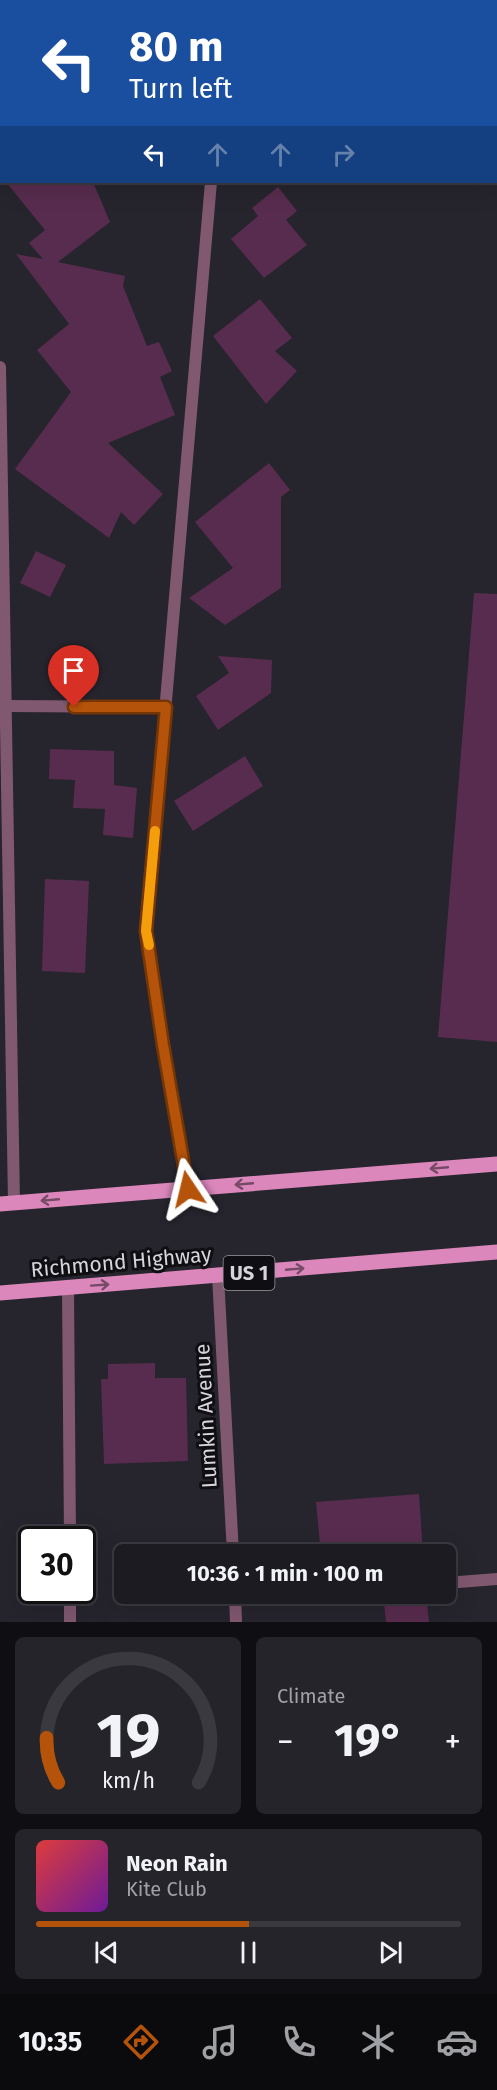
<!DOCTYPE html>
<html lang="en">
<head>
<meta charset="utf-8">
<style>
	:root { --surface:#1c1b22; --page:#25242a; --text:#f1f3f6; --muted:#a0a1a5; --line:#3a3940; --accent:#b45309 }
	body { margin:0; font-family:"Fira Sans",sans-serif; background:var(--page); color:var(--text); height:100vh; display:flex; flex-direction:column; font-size:22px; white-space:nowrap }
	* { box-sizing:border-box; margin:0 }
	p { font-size:20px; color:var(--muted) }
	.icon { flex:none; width:33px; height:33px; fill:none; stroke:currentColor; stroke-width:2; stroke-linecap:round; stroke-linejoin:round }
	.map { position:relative; height:1622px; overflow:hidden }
	.details { display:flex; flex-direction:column; gap:15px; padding:15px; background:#0f0f13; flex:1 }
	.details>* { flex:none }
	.top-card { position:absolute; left:0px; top:0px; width:498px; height:183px; box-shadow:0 6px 24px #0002,0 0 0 2px var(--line); background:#1a4fa0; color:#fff; overflow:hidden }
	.speed { position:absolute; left:18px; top:1526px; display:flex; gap:12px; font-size:30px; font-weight:700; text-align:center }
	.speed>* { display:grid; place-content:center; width:78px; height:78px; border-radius:50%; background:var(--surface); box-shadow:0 6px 24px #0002,0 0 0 2px var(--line); line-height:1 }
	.speed .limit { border:3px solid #111; border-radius:9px; background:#fff; color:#111 }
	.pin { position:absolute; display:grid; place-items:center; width:51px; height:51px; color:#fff; margin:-62px -26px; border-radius:50% 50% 50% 0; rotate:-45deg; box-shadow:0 0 6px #0007 }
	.pin .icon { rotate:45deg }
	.me { position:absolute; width:66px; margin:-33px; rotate:350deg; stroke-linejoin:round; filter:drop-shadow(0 0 4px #0008) }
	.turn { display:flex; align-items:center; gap:21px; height:126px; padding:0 30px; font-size:27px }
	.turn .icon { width:78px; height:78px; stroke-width:2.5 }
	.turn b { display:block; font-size:42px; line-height:51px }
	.lanes { display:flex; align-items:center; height:57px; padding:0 30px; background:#0003; justify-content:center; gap:30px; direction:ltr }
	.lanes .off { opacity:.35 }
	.big { font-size:45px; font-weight:700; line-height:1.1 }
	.details .card { flex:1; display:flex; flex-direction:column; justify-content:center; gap:9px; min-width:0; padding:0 21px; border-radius:9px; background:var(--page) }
	.details .dial { align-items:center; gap:0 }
	.dial svg { height:156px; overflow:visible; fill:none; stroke:var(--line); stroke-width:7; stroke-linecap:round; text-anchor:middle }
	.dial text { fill:var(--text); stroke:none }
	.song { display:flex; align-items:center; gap:18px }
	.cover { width:72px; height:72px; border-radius:9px; background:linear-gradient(135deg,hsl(0 70% 55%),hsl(280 70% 35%)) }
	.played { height:6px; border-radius:3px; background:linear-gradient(90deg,var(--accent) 50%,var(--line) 50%) }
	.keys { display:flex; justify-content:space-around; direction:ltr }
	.heat { display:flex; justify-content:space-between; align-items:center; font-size:33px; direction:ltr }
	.details .tiles { flex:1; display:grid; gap:15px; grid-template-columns:1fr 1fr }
	.card:last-child { grid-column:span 2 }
	.trip { position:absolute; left:114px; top:1544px; width:342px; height:60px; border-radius:9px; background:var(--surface); box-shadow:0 6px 24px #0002,0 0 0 2px var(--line); font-weight:700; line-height:60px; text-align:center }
	.menu { display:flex; height:96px; justify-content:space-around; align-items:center; background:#0b0b0e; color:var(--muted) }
	.menu .icon { width:42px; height:42px }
	.menu .current { color:var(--accent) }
	.menu b { font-size:27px; color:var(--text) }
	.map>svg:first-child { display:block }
	.building { fill:#582c4e }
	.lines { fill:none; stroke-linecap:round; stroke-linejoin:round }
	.lane { stroke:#805870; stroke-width:12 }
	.street { stroke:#805870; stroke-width:12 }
	.primary { stroke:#db87bb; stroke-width:15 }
	.oneway { stroke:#754a66 }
	.route-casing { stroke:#753606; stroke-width:15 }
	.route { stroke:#b45309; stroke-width:10 }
	.slow { stroke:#f59e0b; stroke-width:10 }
	.labels { text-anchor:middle; stroke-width:6; stroke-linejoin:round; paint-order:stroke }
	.shield { fill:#0f0e12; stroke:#9b999f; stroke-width:1.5 }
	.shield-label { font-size:20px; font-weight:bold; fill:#d7d5db }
	.street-label { font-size:21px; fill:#d7d5db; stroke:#0f0e12 }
</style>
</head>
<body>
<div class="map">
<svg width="497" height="1622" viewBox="0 0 497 1622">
	<rect width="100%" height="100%" fill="#26242d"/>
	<g class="building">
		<path d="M6 182H93L110 222 58 262 125 276 123 286 147 346 159 342 172 371 160 377 175 415 108 443 163 494 134 525 121 512 109 538 15 469 71 392 37 350 69 324 16 254 43 259 29 243 45 230Z"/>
		<path d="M278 187 297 211 286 220 307 245 264 278 231 239 258 216 252 208Z"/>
		<path d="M260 299 292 338 275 351 297 371 266 404 213 336Z"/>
		<path d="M269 463 290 490 281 497V588L225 625 189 598 233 568 195 522Z"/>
		<path d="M36 551 66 565 50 597 20 583Z"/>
		<path d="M474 593 497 594V1042L438 1037Z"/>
		<path d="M218 656 272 660 271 693 218 730 196 696 229 673Z"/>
		<path d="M50 749 114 751V785L137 788 133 838 103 835 105 809 73 808 75 780 49 779Z"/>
		<path d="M245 756 263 786 193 831 174 801Z"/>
		<path d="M45 879 89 881 85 973 42 971Z"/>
		<path d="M155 1363V1378H186L188 1461 104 1464 101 1379H108V1364Z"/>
		<path d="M419 1494 423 1554H321L316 1502Z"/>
		<path d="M383 1593H426L429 1622H386Z"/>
	</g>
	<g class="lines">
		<g class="lane">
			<path d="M446 1583 497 1579"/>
			<path d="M235 1600 324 1593"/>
		</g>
		<g class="street">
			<path d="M227 2V0"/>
			<path d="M0 367 14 1203"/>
			<path d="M6 706 166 707"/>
			<path d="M188 1189 163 1045 146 931 211 182"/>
			<path d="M218 1276 233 1554"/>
			<path d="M68 1288 70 1539"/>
			<path d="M70 1590V1622"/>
			<path d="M235 1593 236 1622"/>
		</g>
		<g class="primary">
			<path d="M0 1204 497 1164"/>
			<path d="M0 1293 497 1252"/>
		</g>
	</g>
	<defs><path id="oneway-shaft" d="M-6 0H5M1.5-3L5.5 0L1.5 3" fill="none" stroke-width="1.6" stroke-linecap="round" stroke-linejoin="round" transform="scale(1.5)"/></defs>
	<g class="oneway">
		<use href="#oneway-shaft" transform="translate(439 1168) rotate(175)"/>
		<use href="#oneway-shaft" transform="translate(244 1184) rotate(175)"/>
		<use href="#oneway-shaft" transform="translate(50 1200) rotate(175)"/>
		<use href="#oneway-shaft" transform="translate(295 1269) rotate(-5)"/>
		<use href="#oneway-shaft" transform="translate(100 1285) rotate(-4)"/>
	</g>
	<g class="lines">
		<g class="route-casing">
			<path id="route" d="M74 707H166L146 931 163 1045 188 1189"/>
		</g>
		<use href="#route" class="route"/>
		<path class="slow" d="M149 945 146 931 155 831"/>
	</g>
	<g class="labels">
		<rect class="shield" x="223.5" y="1256" width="51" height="34" rx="4.5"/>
		<g class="shield-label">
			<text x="249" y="1280">US 1</text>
		</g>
		<g class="street-label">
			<text transform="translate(121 1262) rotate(-5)" y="7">Richmond Highway</text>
			<text transform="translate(206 1416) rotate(-93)" y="7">Lumkin Avenue</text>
		</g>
	</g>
</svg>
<div class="speed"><div class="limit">30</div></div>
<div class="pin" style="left:74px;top:707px;background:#d93025"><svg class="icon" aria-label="arrive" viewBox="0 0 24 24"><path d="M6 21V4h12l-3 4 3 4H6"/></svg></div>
<svg class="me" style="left:188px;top:1189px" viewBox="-20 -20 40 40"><path d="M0-17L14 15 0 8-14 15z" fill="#b45309" stroke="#fff" stroke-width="4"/></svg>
<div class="trip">10:36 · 1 min · 100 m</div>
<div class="top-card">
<div class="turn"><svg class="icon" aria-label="left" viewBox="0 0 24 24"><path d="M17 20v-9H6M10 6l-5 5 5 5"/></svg><div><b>80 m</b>Turn left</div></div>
<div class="lanes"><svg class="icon" aria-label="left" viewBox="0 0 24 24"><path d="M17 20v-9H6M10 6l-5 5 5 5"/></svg><svg class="icon off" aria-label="ahead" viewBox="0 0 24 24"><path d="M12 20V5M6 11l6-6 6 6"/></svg><svg class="icon off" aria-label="ahead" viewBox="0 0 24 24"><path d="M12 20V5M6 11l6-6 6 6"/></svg><svg class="icon off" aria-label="right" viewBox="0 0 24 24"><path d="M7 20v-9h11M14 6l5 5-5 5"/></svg></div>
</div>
</div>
<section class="details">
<div class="tiles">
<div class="card dial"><svg viewBox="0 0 100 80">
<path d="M14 69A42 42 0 1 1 86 69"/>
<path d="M14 69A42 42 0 0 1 8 46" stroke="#b45309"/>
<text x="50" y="56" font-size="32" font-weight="700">19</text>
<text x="50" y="72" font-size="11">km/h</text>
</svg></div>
<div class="card"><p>Climate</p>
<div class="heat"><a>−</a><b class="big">19°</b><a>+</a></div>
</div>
<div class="card">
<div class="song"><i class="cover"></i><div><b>Neon Rain</b><p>Kite Club</p></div></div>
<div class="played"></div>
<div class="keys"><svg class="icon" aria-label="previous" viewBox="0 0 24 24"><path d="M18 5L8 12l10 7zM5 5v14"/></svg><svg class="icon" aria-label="pause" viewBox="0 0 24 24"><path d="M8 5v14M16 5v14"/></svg><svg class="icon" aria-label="next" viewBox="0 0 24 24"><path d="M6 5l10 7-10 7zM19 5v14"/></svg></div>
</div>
</div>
</section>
<nav class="menu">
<b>10:35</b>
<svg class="icon current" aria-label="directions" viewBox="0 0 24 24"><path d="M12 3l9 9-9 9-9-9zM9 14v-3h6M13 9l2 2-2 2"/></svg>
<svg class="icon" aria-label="music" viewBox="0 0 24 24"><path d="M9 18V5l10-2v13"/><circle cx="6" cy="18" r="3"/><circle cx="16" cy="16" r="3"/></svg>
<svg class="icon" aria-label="phone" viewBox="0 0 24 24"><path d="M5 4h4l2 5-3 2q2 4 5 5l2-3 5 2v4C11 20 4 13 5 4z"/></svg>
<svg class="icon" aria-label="climate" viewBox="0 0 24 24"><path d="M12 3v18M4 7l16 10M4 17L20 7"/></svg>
<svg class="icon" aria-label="car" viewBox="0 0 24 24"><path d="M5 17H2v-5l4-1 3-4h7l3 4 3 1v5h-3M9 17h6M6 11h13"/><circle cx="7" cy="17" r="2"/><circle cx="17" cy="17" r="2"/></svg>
</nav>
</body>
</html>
